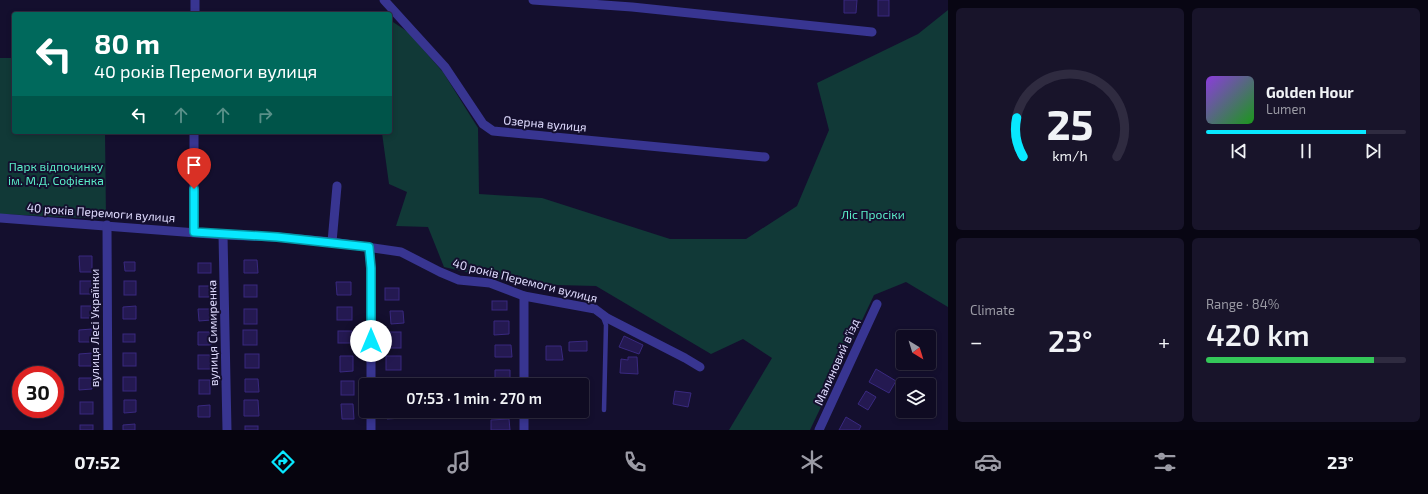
<!DOCTYPE html>
<html lang="en">
<head>
<meta charset="utf-8">
<style>
	:root { --surface:#0f0b22; --page:#18142a; --text:#f1f3f6; --muted:#9b9ba5; --line:#2f2b40; --accent:#08e8ff }
	body { margin:0; font-family:"Exo 2",sans-serif; background:var(--page); color:var(--text); height:100vh; display:flex; flex-direction:column; font-size:15px; white-space:nowrap }
	* { box-sizing:border-box; margin:0 }
	p { font-size:13px; color:var(--muted) }
	.icon { flex:none; width:22px; height:22px; fill:none; stroke:currentColor; stroke-width:2; stroke-linecap:round; stroke-linejoin:round }
	.map { position:relative; flex:1; overflow:hidden }
	.drawer { display:flex; flex-direction:column; gap:8px; padding:8px; background:#080613; width:480px }
	.drawer>* { flex:none }
	.hud { position:absolute; left:12px; top:12px; width:380px; height:122px; border-radius:4px; box-shadow:0 2px 6px #0003,0 0 0 1px var(--line); background:#00695c; color:#fff; overflow:hidden }
	.needle { width:26px; rotate:142deg }
	.buttons { position:absolute; left:896px; top:330px; display:grid; gap:8px }
	.buttons a { display:grid; place-items:center; width:40px; height:40px; border-radius:4px; background:var(--surface); box-shadow:0 2px 6px #0003,0 0 0 1px var(--line); font-size:20px }
	.speed { position:absolute; left:12px; top:366px; display:flex; gap:8px; font-size:20px; font-weight:700; text-align:center }
	.speed>* { display:grid; place-content:center; width:52px; height:52px; border-radius:50%; background:var(--surface); box-shadow:0 2px 6px #0003,0 0 0 1px var(--line); line-height:1 }
	.speed .limit { border:6px solid #d22; background:#fff; color:#111 }
	.pin { position:absolute; display:grid; place-items:center; width:34px; height:34px; color:#fff; margin:-41px -17px; border-radius:50% 50% 50% 0; rotate:-45deg; box-shadow:0 0 4px #0007 }
	.pin .icon { rotate:45deg }
	.me { position:absolute; width:44px; margin:-22px; rotate:0deg; stroke-linejoin:round; filter:drop-shadow(0 0 3px #0008) }
	.turn { display:flex; align-items:center; gap:14px; height:84px; padding:0 16px; font-size:18px }
	.turn .icon { width:52px; height:52px; stroke-width:2.5 }
	.turn b { display:block; font-size:28px; line-height:34px }
	.lanes { display:flex; align-items:center; height:38px; padding:0 16px; background:#0003; justify-content:center; gap:20px; direction:ltr }
	.lanes .off { opacity:.35 }
	.big { font-size:30px; font-weight:600; line-height:1.1 }
	.drawer .card { flex:1; display:flex; flex-direction:column; justify-content:center; gap:6px; min-width:0; padding:0 14px; border-radius:6px; background:var(--page) }
	.drawer .dial { align-items:center; gap:0 }
	.dial svg { height:104px; overflow:visible; fill:none; stroke:var(--line); stroke-width:7; stroke-linecap:round; text-anchor:middle }
	.dial text { fill:var(--text); stroke:none }
	.song { display:flex; align-items:center; gap:12px }
	.cover { width:48px; height:48px; border-radius:6px; background:linear-gradient(135deg,hsl(270 70% 55%),hsl(120 70% 35%)) }
	.played { height:4px; border-radius:2px; background:linear-gradient(90deg,var(--accent) 80%,var(--line) 80%) }
	.keys { display:flex; justify-content:space-around; direction:ltr }
	.heat { display:flex; justify-content:space-between; align-items:center; font-size:22px; direction:ltr }
	.charge { height:6px; border-radius:3px; background:linear-gradient(90deg,#34c759 84%,var(--line) 0) }
	.drawer .tiles { flex:1; display:grid; gap:8px; grid-template-columns:repeat(2,1fr) }
	.trip { position:absolute; left:359px; top:378px; width:230px; height:40px; border-radius:4px; background:var(--surface); box-shadow:0 2px 6px #0003,0 0 0 1px var(--line); font-weight:600; line-height:40px; text-align:center }
	.dock { display:flex; height:64px; justify-content:space-around; align-items:center; background:#06040e; color:var(--muted) }
	.dock .icon { width:28px; height:28px }
	.dock .current { color:var(--accent) }
	.dock b { font-size:18px; color:var(--text) }
	main { display:flex; flex:1; min-height:0 }
	.map>svg:first-child { display:block }
	.green { fill:#113937 }
	.building { fill:#241951; stroke:#39297f }
	.lines { fill:none; stroke-linecap:round; stroke-linejoin:round }
	.lane { stroke:#383591; stroke-width:4.5 }
	.street { stroke:#383591; stroke-width:9 }
	.route-casing { stroke:#0597a6; stroke-width:10 }
	.route { stroke:#08e8ff; stroke-width:7 }
	.labels { text-anchor:middle; stroke-width:4; stroke-linejoin:round; paint-order:stroke }
	.street-label { font-size:12px; fill:#e0dcff; stroke:#140f2e }
	.park-label { font-size:12px; fill:#5aecc7; stroke:#140f2e }
</style>
</head>
<body>
<main>
<div class="map">
<svg width="948" height="430" viewBox="0 0 948 430">
	<rect width="100%" height="100%" fill="#140f2e"/>
	<g class="green">
		<path d="M948 10V307L906 282 874 295 810 430H729L772 358 743 339 711 354 596 286 516 284 444 267 428 227 396 226 407 192 389 184 382 133 378 132H390V20L408 32 443 72 478 128 479 194 542 198 670 239H746L797 206 829 130 817 83 918 34Z"/>
		<path d="M0 58H14V132H105L106 219 0 214Z"/>
	</g>
	<g class="building">
		<path d="M844 0H857L856 13H844Z"/>
		<rect x="878" y="0" width="11" height="16"/>
		<path d="M79 256H92V272H80Z"/>
		<path d="M244 260H257L258 273H244Z"/>
		<path d="M124 262H135V271H125Z"/>
		<rect x="198" y="263" width="13" height="10"/>
		<rect x="80" y="281" width="12" height="13"/>
		<rect x="124" y="281" width="12" height="14"/>
		<path d="M336 282H351V295H337Z"/>
		<rect x="244" y="285" width="13" height="12"/>
		<rect x="199" y="286" width="13" height="11"/>
		<rect x="385" y="288" width="14" height="12"/>
		<rect x="492" y="301" width="15" height="9"/>
		<rect x="81" y="306" width="12" height="12"/>
		<path d="M136 306V319H123V307Z"/>
		<rect x="337" y="307" width="15" height="13"/>
		<path d="M198 309H210L211 320 199 321Z"/>
		<rect x="244" y="309" width="13" height="15"/>
		<path d="M390 311H403L404 323 391 324Z"/>
		<path d="M494 321H509V334L494 335Z"/>
		<path d="M92 329V342H79V330Z"/>
		<rect x="243" y="330" width="14" height="15"/>
		<rect x="338" y="331" width="14" height="12"/>
		<path d="M198 332H210L211 345H198Z"/>
		<rect x="388" y="332" width="13" height="16"/>
		<rect x="123" y="334" width="12" height="8"/>
		<path d="M624 336 643 345 639 354 619 347Z"/>
		<path d="M587 341V351H569V342Z"/>
		<path d="M495 345H511L512 357H495Z"/>
		<path d="M546 346H561L563 360H546Z"/>
		<path d="M92 353 93 366H79V354Z"/>
		<rect x="123" y="353" width="13" height="13"/>
		<rect x="245" y="354" width="14" height="14"/>
		<rect x="198" y="355" width="13" height="14"/>
		<path d="M340 356H353V371L340 372Z"/>
		<rect x="386" y="356" width="15" height="14"/>
		<path d="M628 357H637L638 374 620 373 621 359 628 360Z"/>
		<path d="M876 369 896 381 889 393 869 382Z"/>
		<path d="M495 370H510V382L495 383Z"/>
		<rect x="123" y="377" width="13" height="14"/>
		<path d="M79 378H92V389L79 390Z"/>
		<path d="M245 379H258L259 392H245Z"/>
		<rect x="199" y="380" width="11" height="14"/>
		<rect x="341" y="381" width="13" height="14"/>
		<path d="M401 381V385H387V382Z"/>
		<path d="M675 391 691 393 688 407 673 404Z"/>
		<path d="M866 391 876 397 868 410 858 404Z"/>
		<path d="M124 400H136V412L124 413Z"/>
		<path d="M244 400H258L259 416H244Z"/>
		<rect x="80" y="402" width="13" height="12"/>
		<path d="M341 404H353L354 419H342Z"/>
		<path d="M210 405V417H198V406Z"/>
		<path d="M387 411H402V418L387 419Z"/>
		<path d="M846 417 861 426 859 430H839Z"/>
		<path d="M509 419 510 430H491V420Z"/>
		<path d="M135 424V430H123V425Z"/>
		<rect x="80" y="425" width="13" height="5"/>
		<rect x="245" y="426" width="13" height="4"/>
	</g>
	<g class="lines">
		<path class="lane" d="M603 317 606 325 604 410"/>
		<g class="street">
			<path d="M384 0 445 67 483 124 493 131 765 157"/>
			<path d="M533 0 632 7 872 32"/>
			<path d="M195 14V0"/>
			<path d="M0 218 223 235 277 237 332 242 401 252 440 272 459 280 490 283 524 296 595 309 607 318 685 358 700 367"/>
			<path d="M107 225 108 430"/>
			<path d="M194 232V132"/>
			<path d="M223 235 227 430"/>
			<path d="M332 242 337 186"/>
			<path d="M369 247 371 268V385"/>
			<path d="M524 385V296"/>
			<path d="M371 430V411"/>
			<path d="M524 430V411"/>
			<path d="M819 430 877 304"/>
		</g>
	</g>
	<g class="lines">
		<g class="route-casing">
			<path id="route" d="M194 189V232L277 237 369 247 371 268V341"/>
		</g>
		<use href="#route" class="route"/>
	</g>
	<g class="labels">
		<g class="street-label">
			<text transform="translate(545 124) rotate(5)" y="4">Озерна вулиця</text>
			<text transform="translate(101 213) rotate(4)" y="4">40 років Перемоги вулиця</text>
			<text transform="translate(525 281) rotate(14)" y="4">40 років Перемоги вулиця</text>
			<text transform="translate(95 328) rotate(-90)" y="4">вулиця Лесі Українки</text>
			<text transform="translate(213 333) rotate(-91)" y="4">вулиця Симиренка</text>
			<text transform="translate(837 362) rotate(-66)" y="4">Малиновий в'їзд</text>
		</g>
		<g class="park-label">
			<text x="56" y="171">Парк відпочинку<tspan x="56" dy="14">ім. М.Д. Софієнка</tspan></text>
			<text x="873" y="219">Ліс Просіки</text>
		</g>
	</g>
</svg>
<div class="buttons">
<a><svg class="needle" viewBox="-14 -14 28 28"><path d="M0-13l5 13h-10z" fill="#e53935"/><path d="M0 13l5-13h-10z" fill="#9b9ba5"/></svg></a>
<a><svg class="icon" aria-label="layers" viewBox="0 0 24 24"><path d="M12 4l9 5-9 5-9-5zM3 14l9 5 9-5"/></svg></a>
</div>
<div class="speed"><div class="limit">30</div></div>
<div class="pin" style="left:194px;top:189px;background:#d93025"><svg class="icon" aria-label="arrive" viewBox="0 0 24 24"><path d="M6 21V4h12l-3 4 3 4H6"/></svg></div>
<svg class="me" style="left:371px;top:341px" viewBox="-20 -20 40 40"><circle r="19" fill="#fff"/><path d="M0-13L10 11 0 6-10 11z" fill="#08e8ff"/></svg>
<div class="trip">07:53 · 1 min · 270 m</div>
<div class="hud">
<div class="turn"><svg class="icon" aria-label="left" viewBox="0 0 24 24"><path d="M17 20v-9H6M10 6l-5 5 5 5"/></svg><div><b>80 m</b>40 років Перемоги вулиця</div></div>
<div class="lanes"><svg class="icon" aria-label="left" viewBox="0 0 24 24"><path d="M17 20v-9H6M10 6l-5 5 5 5"/></svg><svg class="icon off" aria-label="ahead" viewBox="0 0 24 24"><path d="M12 20V5M6 11l6-6 6 6"/></svg><svg class="icon off" aria-label="ahead" viewBox="0 0 24 24"><path d="M12 20V5M6 11l6-6 6 6"/></svg><svg class="icon off" aria-label="right" viewBox="0 0 24 24"><path d="M7 20v-9h11M14 6l5 5-5 5"/></svg></div>
</div>
</div>
<section class="drawer">
<div class="tiles">
<div class="card dial"><svg viewBox="0 0 100 80">
<path d="M14 69A42 42 0 1 1 86 69"/>
<path d="M14 69A42 42 0 0 1 9 39" stroke="#08e8ff"/>
<text x="50" y="56" font-size="32" font-weight="700">25</text>
<text x="50" y="72" font-size="11">km/h</text>
</svg></div>
<div class="card">
<div class="song"><i class="cover"></i><div><b>Golden Hour</b><p>Lumen</p></div></div>
<div class="played"></div>
<div class="keys"><svg class="icon" aria-label="previous" viewBox="0 0 24 24"><path d="M18 5L8 12l10 7zM5 5v14"/></svg><svg class="icon" aria-label="pause" viewBox="0 0 24 24"><path d="M8 5v14M16 5v14"/></svg><svg class="icon" aria-label="next" viewBox="0 0 24 24"><path d="M6 5l10 7-10 7zM19 5v14"/></svg></div>
</div>
<div class="card"><p>Climate</p>
<div class="heat"><a>−</a><b class="big">23°</b><a>+</a></div>
</div>
<div class="card"><p>Range · 84%</p><b class="big">420 km</b><div class="charge"></div></div>
</div>
</section>
</main>
<nav class="dock">
<b>07:52</b>
<svg class="icon current" aria-label="directions" viewBox="0 0 24 24"><path d="M12 3l9 9-9 9-9-9zM9 14v-3h6M13 9l2 2-2 2"/></svg>
<svg class="icon" aria-label="music" viewBox="0 0 24 24"><path d="M9 18V5l10-2v13"/><circle cx="6" cy="18" r="3"/><circle cx="16" cy="16" r="3"/></svg>
<svg class="icon" aria-label="phone" viewBox="0 0 24 24"><path d="M5 4h4l2 5-3 2q2 4 5 5l2-3 5 2v4C11 20 4 13 5 4z"/></svg>
<svg class="icon" aria-label="climate" viewBox="0 0 24 24"><path d="M12 3v18M4 7l16 10M4 17L20 7"/></svg>
<svg class="icon" aria-label="car" viewBox="0 0 24 24"><path d="M5 17H2v-5l4-1 3-4h7l3 4 3 1v5h-3M9 17h6M6 11h13"/><circle cx="7" cy="17" r="2"/><circle cx="17" cy="17" r="2"/></svg>
<svg class="icon" aria-label="filters" viewBox="0 0 24 24"><path d="M4 7h16M4 17h16"/><circle cx="9" cy="7" r="2"/><circle cx="15" cy="17" r="2"/></svg>
<b>23°</b>
</nav>
</body>
</html>
